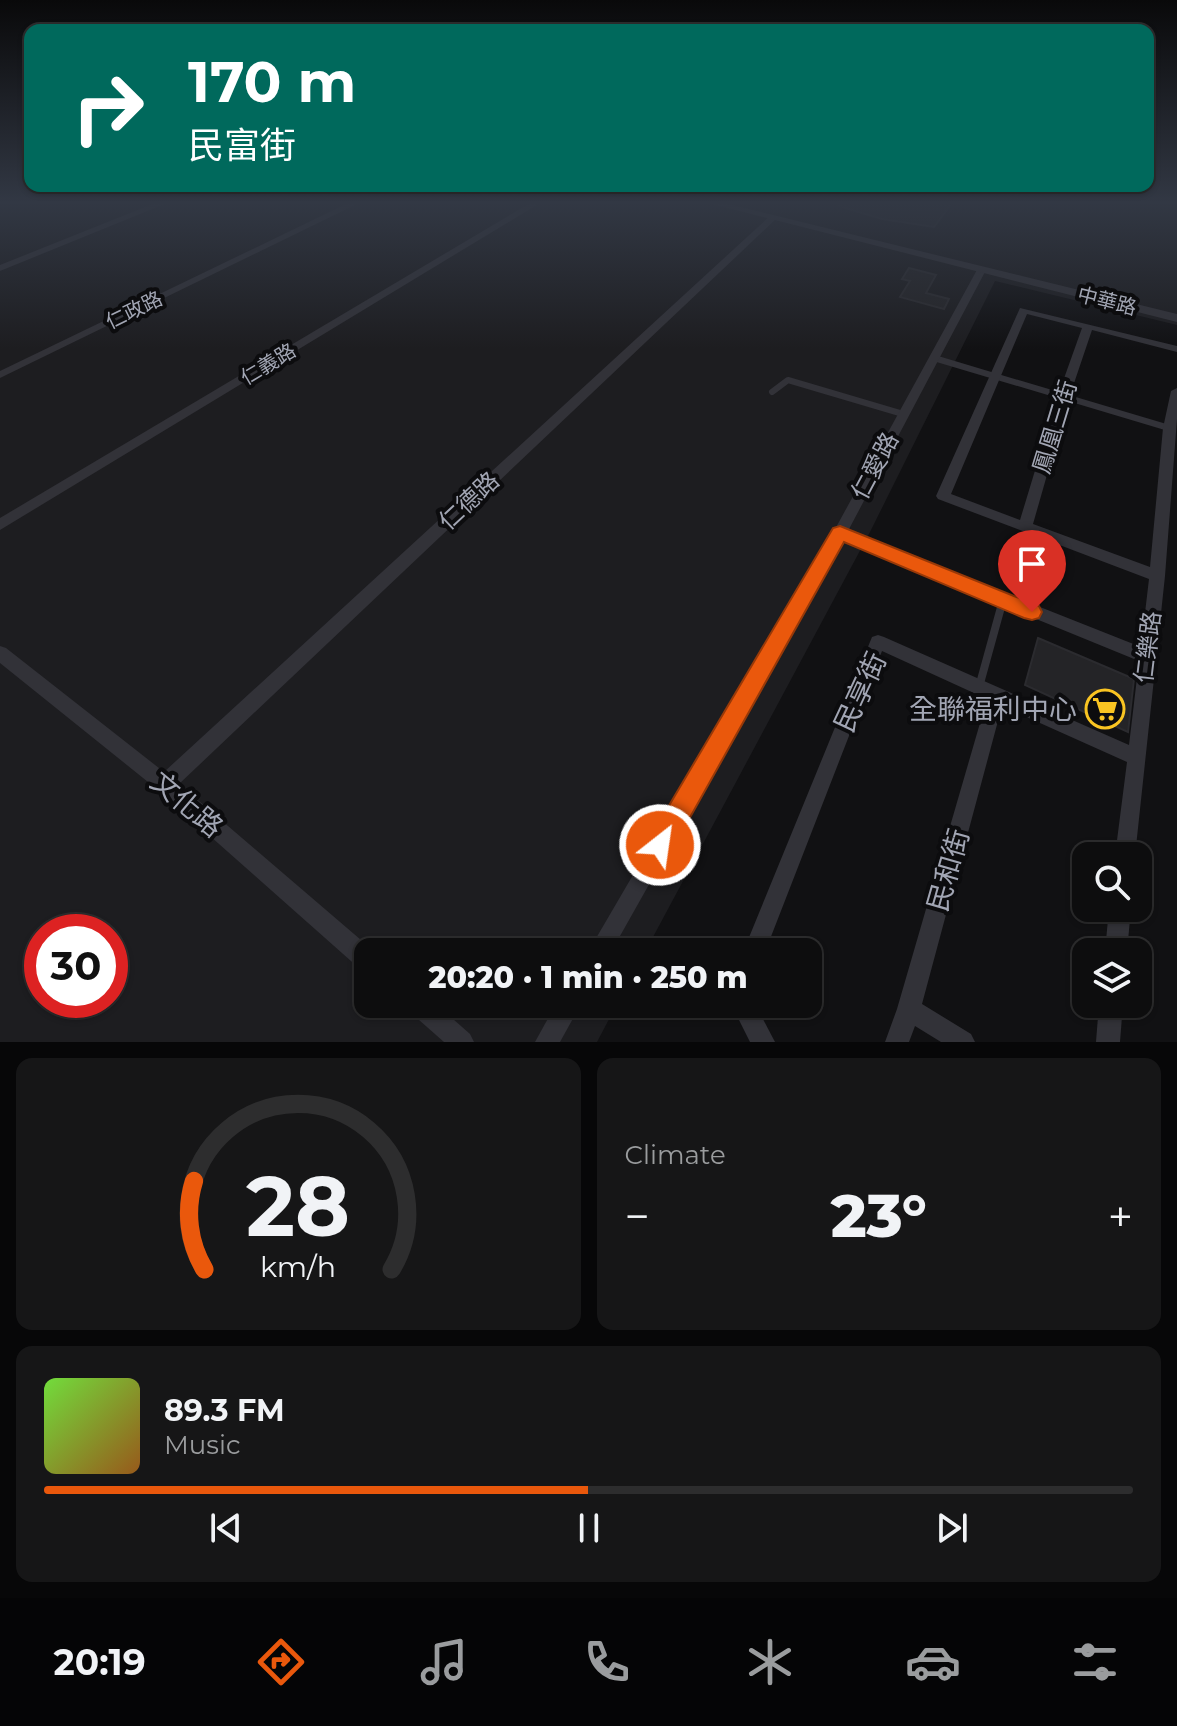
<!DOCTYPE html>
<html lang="en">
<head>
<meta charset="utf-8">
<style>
	:root { --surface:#0d0d0e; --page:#161617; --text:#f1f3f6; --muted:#9a9c9e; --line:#2d2d2e; --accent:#ea580c }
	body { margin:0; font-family:Montserrat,"Noto Sans TC",sans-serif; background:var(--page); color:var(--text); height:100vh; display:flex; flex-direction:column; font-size:30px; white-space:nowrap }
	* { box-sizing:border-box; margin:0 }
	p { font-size:26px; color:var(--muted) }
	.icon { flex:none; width:44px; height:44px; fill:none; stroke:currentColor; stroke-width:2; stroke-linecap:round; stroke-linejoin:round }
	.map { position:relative; height:1042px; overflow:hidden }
	.sheet { display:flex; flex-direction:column; gap:16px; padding:16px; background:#070708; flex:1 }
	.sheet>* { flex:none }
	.top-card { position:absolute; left:24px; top:24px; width:1130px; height:168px; border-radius:16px; box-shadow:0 2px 6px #0004,0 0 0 2px var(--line); background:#00695c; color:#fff; overflow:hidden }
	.tools { position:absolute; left:1072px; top:842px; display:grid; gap:16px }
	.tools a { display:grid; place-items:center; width:80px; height:80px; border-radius:16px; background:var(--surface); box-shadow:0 2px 6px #0004,0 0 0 2px var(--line); font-size:40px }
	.speed { position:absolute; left:24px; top:914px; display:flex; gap:16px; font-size:40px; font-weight:700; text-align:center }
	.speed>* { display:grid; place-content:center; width:104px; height:104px; border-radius:50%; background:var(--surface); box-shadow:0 2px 6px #0004,0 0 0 2px var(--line); line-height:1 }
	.speed .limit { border:12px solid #d22; background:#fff; color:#111 }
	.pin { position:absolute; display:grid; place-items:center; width:68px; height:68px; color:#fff; margin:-82px -34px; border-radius:50% 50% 50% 0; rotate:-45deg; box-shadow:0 0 8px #0007 }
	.pin .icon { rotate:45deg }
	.me { position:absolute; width:88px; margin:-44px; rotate:30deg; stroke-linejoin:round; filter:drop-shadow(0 0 6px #0008) }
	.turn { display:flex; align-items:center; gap:28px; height:168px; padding:0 32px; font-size:36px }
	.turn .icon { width:104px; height:104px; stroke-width:2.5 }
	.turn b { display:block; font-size:56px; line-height:68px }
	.big { font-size:60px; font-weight:800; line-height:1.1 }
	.sheet .tile { flex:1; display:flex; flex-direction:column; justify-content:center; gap:12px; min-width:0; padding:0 28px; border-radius:16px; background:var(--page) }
	.sheet .dial { align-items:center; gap:0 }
	.dial svg { height:208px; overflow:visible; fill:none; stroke:var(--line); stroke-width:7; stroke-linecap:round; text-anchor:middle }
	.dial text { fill:var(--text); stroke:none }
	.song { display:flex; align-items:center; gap:24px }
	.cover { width:96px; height:96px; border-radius:12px; background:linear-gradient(135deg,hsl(100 70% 55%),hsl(30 70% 35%)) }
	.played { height:8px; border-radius:4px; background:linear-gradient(90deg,var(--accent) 50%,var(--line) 50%) }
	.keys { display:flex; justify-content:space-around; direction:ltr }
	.heat { display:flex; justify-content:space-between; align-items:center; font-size:44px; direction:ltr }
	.sheet .tiles { flex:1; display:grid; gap:16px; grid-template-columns:1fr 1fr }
	.tile:last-child { grid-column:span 2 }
	.trip { position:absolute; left:354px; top:938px; width:468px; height:80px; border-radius:16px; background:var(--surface); box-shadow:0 2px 6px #0004,0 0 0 2px var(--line); font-weight:800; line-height:80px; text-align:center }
	.dock { display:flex; height:128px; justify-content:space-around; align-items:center; background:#050506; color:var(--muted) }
	.dock .icon { width:56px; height:56px }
	.dock .active { color:var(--accent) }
	.dock b { font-size:36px; color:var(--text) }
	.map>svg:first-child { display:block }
	.built { fill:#1d1d20; fill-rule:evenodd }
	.building { fill:#242427; stroke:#2b2b2f; stroke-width:2 }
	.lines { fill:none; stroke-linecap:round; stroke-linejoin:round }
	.service-far1 { stroke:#323238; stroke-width:6 }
	.service { stroke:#323238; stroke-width:8 }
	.minor { fill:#323238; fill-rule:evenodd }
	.tertiary { fill:#323238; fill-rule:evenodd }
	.route { fill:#ea580c; stroke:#983908; stroke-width:2 }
	.labels { text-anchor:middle; stroke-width:8; stroke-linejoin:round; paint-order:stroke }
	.far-street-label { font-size:20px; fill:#a2a6b4; stroke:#0c0c0e }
	.street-label { font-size:24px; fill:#a2a6b4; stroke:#0c0c0e }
	.near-street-label { font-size:28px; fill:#a2a6b4; stroke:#0c0c0e }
	.near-poi-label { font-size:28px; fill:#a2a6b4; stroke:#0c0c0e; text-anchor:end }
</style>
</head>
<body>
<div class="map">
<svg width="1177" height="1042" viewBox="0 0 1177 1042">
	<rect width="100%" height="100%" fill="#111113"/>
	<path class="built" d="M0 203H1177V325L995 281 870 532 645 952H368V1004H617L597 1042H0ZM42 932H110V1000H42Z"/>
	<g class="building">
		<path d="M839 203H952L934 227 882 219 839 206Z"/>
		<path d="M909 268 936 275 926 293 949 299 944 309 900 297 910 281 902 279Z"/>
		<path d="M1038 638 1134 679 1128 732 1025 685Z"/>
	</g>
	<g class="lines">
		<g class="service-far1">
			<path d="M934 358 1169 428"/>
			<path d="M772 392 788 380 903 414"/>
		</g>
		<path class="service" d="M979 687 1003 600"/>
		<g class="minor">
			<path d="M155 203H167L0 271V265Z"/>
			<path d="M348 203H359L0 378V371Z"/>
			<path d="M530 203H540L0 530V518Z"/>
			<path d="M770 216 777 218 179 784 375 952H368V972L360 969 158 790 0 663V646L6 648 164 772Z"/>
			<path d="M978 268 986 270 848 531 1141 647 1149 579 938 499 936 496 1020 308 1177 346V352L1092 330 1069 398 1033 524 1150 567 1163 428 1171 391 1177 388V419L1165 576 1135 856H1115L1127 762 1002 706 922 1004 971 1034 975 1042H941L915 1026 909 1042H885L897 1009 987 699 882 651 765 952H743L872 637 878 635 884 637 1129 745 1139 661 843 540 611 952H588L834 531ZM1027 314 1082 328 1057 398 1020 520 951 494Z"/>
			<path d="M1109 908H1131L1127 952H1105Z"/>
			<path d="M406 1004H436L470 1034 474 1042H444L410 1012Z"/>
			<path d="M556 1004H581L560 1042H535Z"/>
			<path d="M731 1004H755L775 1042H750Z"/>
			<path d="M1099 1004H1123L1120 1042H1096Z"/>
		</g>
		<path class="tertiary" d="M708 203H724L1177 314V322Z"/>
	</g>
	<linearGradient id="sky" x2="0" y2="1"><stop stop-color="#09090a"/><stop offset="0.58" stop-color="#323844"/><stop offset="1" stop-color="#323844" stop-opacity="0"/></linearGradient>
	<rect width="1177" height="349" fill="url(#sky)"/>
	<path class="route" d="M840 526 1039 606 1042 612 1039 618 1032 620 1024 618 844 542 669 855 660 858 651 855 647 845 651 836 833 528Z"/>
	<defs>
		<g id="supermarket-ring" transform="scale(2)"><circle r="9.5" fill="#0c0c0e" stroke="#f9c422" stroke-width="1.5"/><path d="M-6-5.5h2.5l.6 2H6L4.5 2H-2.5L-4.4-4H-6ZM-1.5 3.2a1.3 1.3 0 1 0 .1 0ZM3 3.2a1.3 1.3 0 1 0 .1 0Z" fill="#f9c422"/></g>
	</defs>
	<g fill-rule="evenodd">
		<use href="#supermarket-ring" x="1105" y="709"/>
	</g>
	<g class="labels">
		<g class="far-street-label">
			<text transform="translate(1107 301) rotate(14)" y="7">中華路</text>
			<text transform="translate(134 310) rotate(-26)" y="7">仁政路</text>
			<text transform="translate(268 364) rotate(-31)" y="7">仁義路</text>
		</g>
		<g class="street-label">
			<text transform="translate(1055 427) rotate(-73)" y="8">鳳凰三街</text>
			<text transform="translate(875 466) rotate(-62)" y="8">仁愛路</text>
			<text transform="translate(469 501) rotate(-43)" y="8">仁德路</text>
			<text transform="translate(1148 647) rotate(-83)" y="8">仁樂路</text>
		</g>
		<g class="near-street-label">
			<text transform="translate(860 692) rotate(-65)" y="10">民享街</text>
			<text transform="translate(187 804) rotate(40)" y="10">文化路</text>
			<text transform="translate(948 870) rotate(-74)" y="10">民和街</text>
		</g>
		<g class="near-poi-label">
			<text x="1077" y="719">全聯福利中心</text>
		</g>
	</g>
</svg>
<div class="tools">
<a><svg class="icon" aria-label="search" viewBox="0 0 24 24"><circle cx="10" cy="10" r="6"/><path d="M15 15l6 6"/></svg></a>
<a><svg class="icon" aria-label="layers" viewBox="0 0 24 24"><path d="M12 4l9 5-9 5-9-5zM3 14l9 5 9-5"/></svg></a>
</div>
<div class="speed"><div class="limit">30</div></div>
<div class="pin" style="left:1032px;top:612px;background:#d93025"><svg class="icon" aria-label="arrive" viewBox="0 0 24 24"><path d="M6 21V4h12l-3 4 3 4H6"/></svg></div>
<svg class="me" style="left:660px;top:845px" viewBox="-20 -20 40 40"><circle r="17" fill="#ea580c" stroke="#fff" stroke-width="3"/><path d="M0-11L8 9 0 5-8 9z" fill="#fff"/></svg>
<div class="trip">20:20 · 1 min · 250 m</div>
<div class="top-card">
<div class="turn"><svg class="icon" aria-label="right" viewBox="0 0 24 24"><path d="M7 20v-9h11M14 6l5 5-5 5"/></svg><div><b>170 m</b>民富街</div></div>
</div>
</div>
<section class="sheet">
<div class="tiles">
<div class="tile dial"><svg viewBox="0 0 100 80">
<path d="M14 69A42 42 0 1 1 86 69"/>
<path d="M14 69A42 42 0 0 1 10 35" stroke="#ea580c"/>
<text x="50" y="56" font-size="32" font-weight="700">28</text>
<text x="50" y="72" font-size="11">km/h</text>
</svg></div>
<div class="tile"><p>Climate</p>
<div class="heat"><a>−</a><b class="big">23°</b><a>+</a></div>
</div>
<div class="tile">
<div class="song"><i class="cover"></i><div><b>89.3 FM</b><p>Music</p></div></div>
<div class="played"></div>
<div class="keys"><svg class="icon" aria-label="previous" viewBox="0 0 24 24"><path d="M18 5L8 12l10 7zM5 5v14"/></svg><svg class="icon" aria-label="pause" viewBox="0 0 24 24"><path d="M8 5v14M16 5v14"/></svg><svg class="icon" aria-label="next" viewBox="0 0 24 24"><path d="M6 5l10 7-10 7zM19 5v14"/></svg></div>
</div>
</div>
</section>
<nav class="dock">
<b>20:19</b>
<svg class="icon active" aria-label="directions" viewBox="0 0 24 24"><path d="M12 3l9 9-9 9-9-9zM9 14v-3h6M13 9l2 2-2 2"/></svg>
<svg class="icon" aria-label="music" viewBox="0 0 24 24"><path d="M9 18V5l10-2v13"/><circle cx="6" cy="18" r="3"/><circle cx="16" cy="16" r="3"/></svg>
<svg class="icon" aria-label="phone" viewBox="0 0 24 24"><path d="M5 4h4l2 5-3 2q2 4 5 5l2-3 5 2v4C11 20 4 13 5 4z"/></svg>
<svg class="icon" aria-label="climate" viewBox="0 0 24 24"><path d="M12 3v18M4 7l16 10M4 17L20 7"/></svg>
<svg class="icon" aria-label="car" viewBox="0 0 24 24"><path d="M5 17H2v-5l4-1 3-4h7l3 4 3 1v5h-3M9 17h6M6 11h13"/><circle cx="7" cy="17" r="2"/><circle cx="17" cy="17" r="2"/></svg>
<svg class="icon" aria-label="filters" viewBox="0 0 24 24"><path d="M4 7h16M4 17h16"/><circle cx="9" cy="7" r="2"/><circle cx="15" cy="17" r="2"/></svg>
</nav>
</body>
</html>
